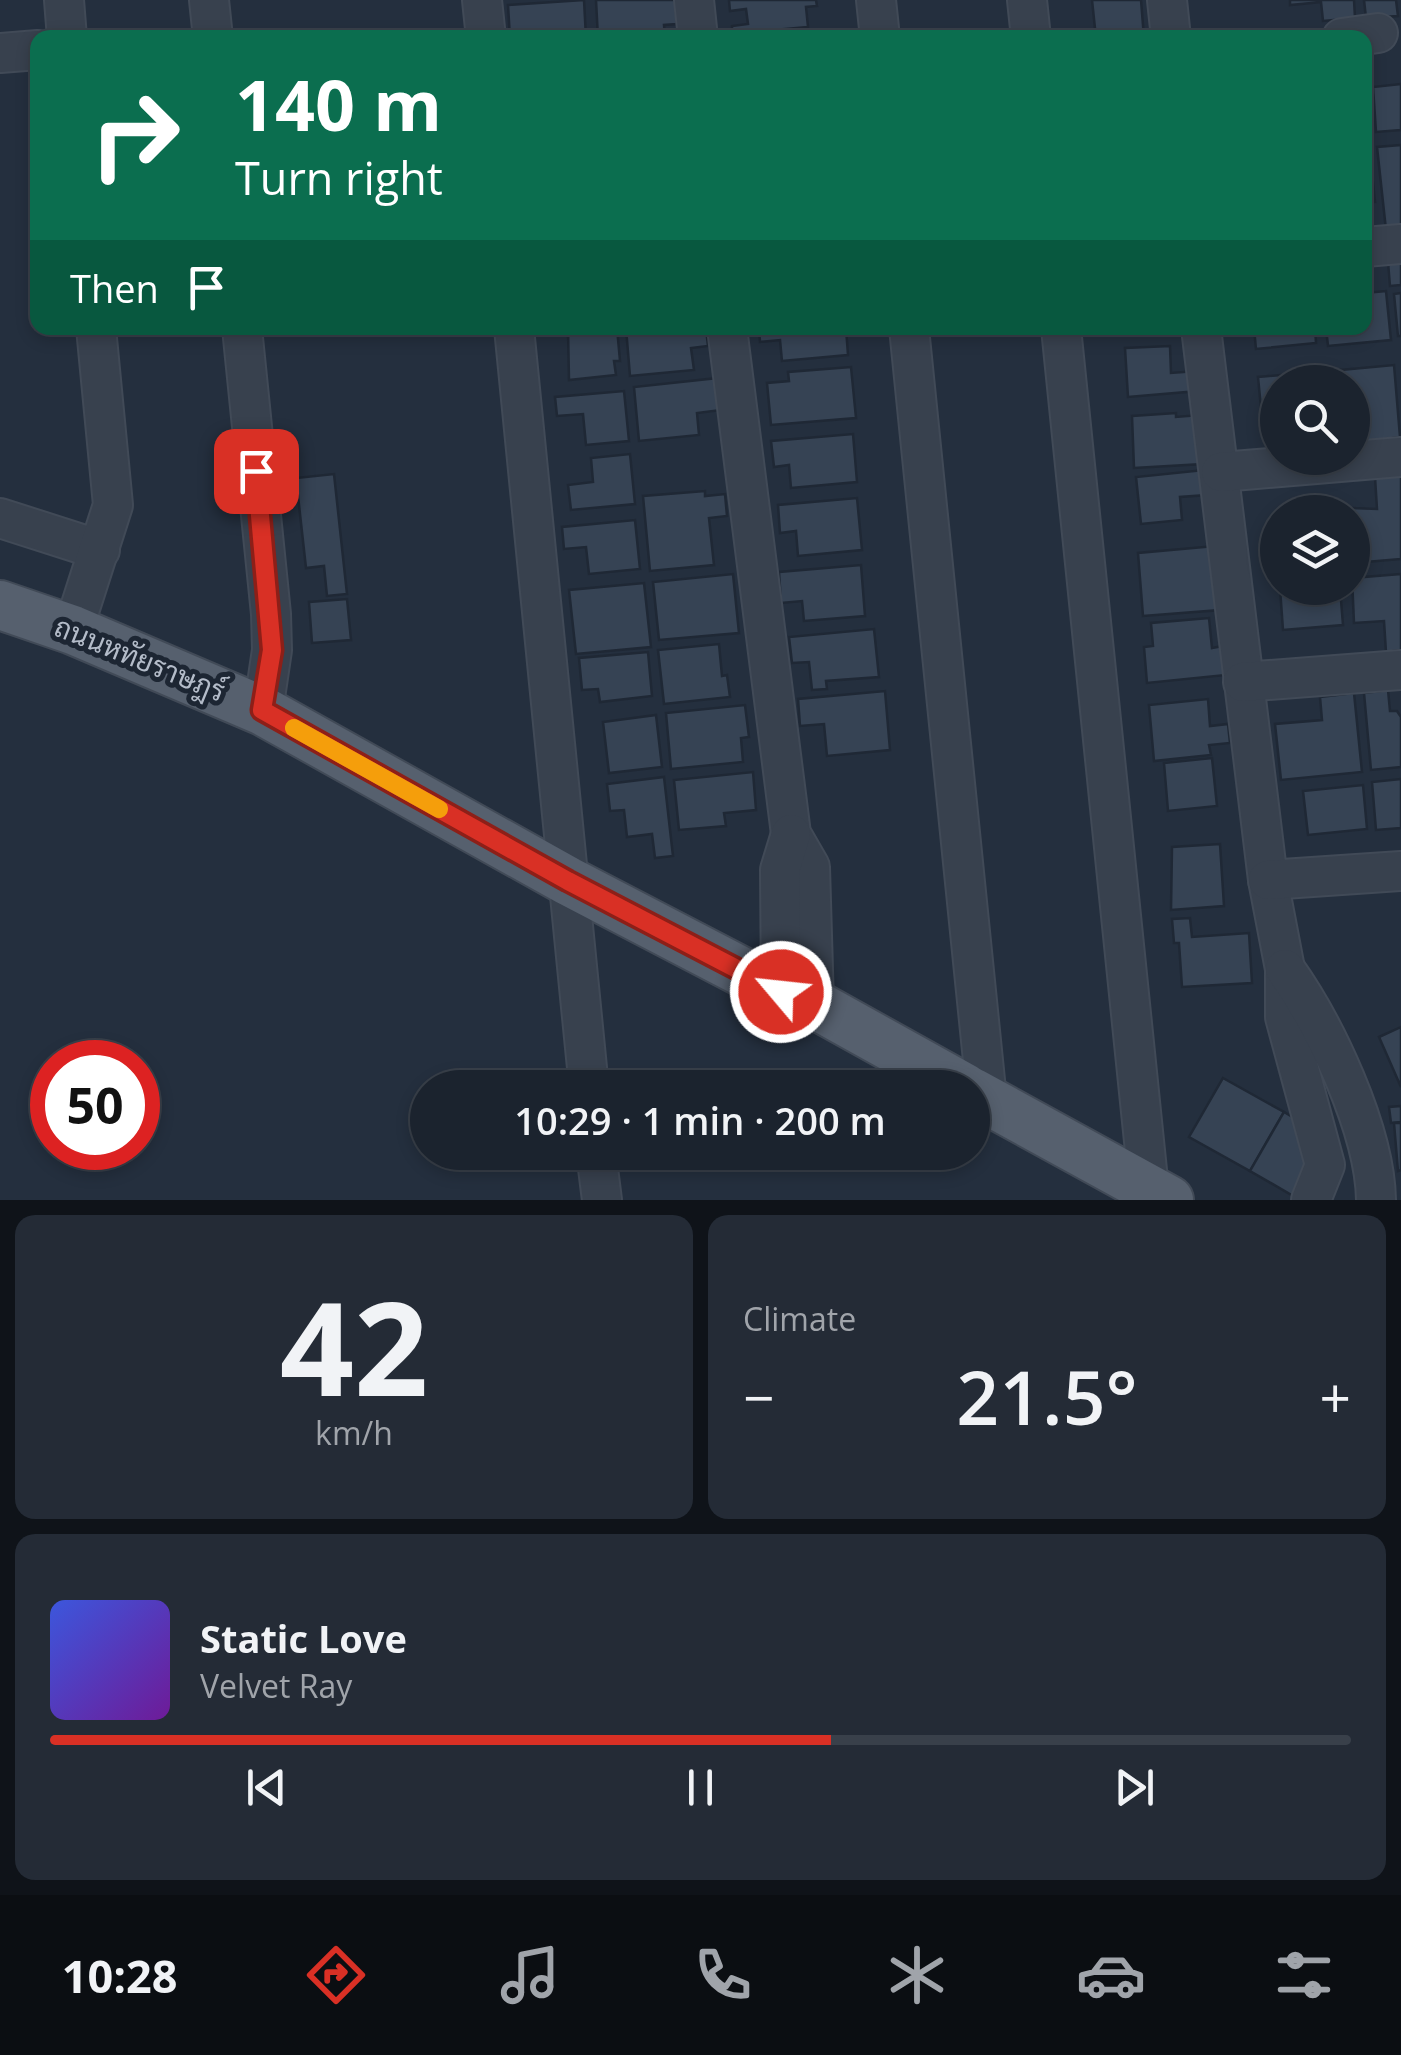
<!DOCTYPE html>
<html lang="en">
<head>
<meta charset="utf-8">
<style>
	:root { --surface:#1b232e; --page:#242b36; --text:#f1f3f6; --muted:#a0a4aa; --line:#39404a; --accent:#d93025 }
	body { margin:0; font-family:"Open Sans",Sarabun,sans-serif; background:var(--page); color:var(--text); height:100vh; display:flex; flex-direction:column; font-size:38px; white-space:nowrap }
	* { box-sizing:border-box; margin:0 }
	p { font-size:32px; color:var(--muted) }
	.icon { flex:none; width:55px; height:55px; fill:none; stroke:currentColor; stroke-width:2; stroke-linecap:round; stroke-linejoin:round }
	.map { position:relative; height:1200px; overflow:hidden }
	.side { display:flex; flex-direction:column; gap:15px; padding:15px; background:#0f1319; flex:1 }
	.side>* { flex:none }
	.top-card { position:absolute; left:30px; top:30px; width:1342px; height:305px; border-radius:20px; box-shadow:0 5px 15px #0003,0 0 0 2px var(--line); background:#0b6e4f; color:#fff; overflow:hidden }
	.buttons { position:absolute; left:1260px; top:365px; display:grid; gap:20px }
	.buttons a { display:grid; place-items:center; width:110px; height:110px; border-radius:50%; background:var(--surface); box-shadow:0 5px 15px #0003,0 0 0 2px var(--line); font-size:50px }
	.speed { position:absolute; left:30px; top:1040px; display:flex; gap:20px; font-size:50px; font-weight:700; text-align:center }
	.speed>* { display:grid; place-content:center; width:130px; height:130px; border-radius:50%; background:var(--surface); box-shadow:0 5px 15px #0003,0 0 0 2px var(--line); line-height:1 }
	.speed .limit { border:15px solid #d22; background:#fff; color:#111 }
	.pin { position:absolute; display:grid; place-items:center; width:85px; height:85px; color:#fff; margin:-42px; border-radius:20px; box-shadow:0 5px 15px #0006 }
	.me { position:absolute; width:110px; margin:-55px; rotate:298deg; stroke-linejoin:round; filter:drop-shadow(0 0 8px #0008) }
	.turn { display:flex; align-items:center; gap:35px; height:210px; padding:0 40px; font-size:45px }
	.turn .icon { width:130px; height:130px; stroke-width:2.5 }
	.turn b { display:block; font-size:70px; line-height:85px }
	.then { display:flex; align-items:center; height:95px; padding:0 40px; background:#0003; gap:20px; font-size:38px }
	.big { font-size:75px; font-weight:600; line-height:1.1 }
	.side .widget { flex:1; display:flex; flex-direction:column; justify-content:center; gap:15px; min-width:0; padding:0 35px; border-radius:20px; background:var(--page) }
	.side .dial { align-items:center; gap:0 }
	.dial b { font-size:130px; line-height:1 }
	.song { display:flex; align-items:center; gap:30px }
	.cover { width:120px; height:120px; border-radius:15px; background:linear-gradient(135deg,hsl(230 70% 55%),hsl(280 70% 35%)) }
	.played { height:10px; border-radius:5px; background:linear-gradient(90deg,var(--accent) 60%,var(--line) 60%) }
	.keys { display:flex; justify-content:space-around; direction:ltr }
	.heat { display:flex; justify-content:space-between; align-items:center; font-size:55px; direction:ltr }
	.side .tiles { flex:1; display:grid; gap:15px; grid-template-columns:1fr 1fr }
	.widget:last-child { grid-column:span 2 }
	.trip { position:absolute; left:410px; top:1070px; width:580px; height:100px; border-radius:50px; background:var(--surface); box-shadow:0 5px 15px #0003,0 0 0 2px var(--line); font-weight:600; line-height:100px; text-align:center }
	.tabs { display:flex; height:160px; justify-content:space-around; align-items:center; background:#0b0e12; color:var(--muted) }
	.tabs .icon { width:70px; height:70px }
	.tabs .current { color:var(--accent) }
	.tabs b { font-size:45px; color:var(--text) }
	.map>svg:first-child { display:block }
	.building { fill:#364354; stroke:#1f2835; stroke-width:2.5 }
	.lines { fill:none; stroke-linecap:round; stroke-linejoin:round }
	.minor-casing { stroke:#414a57; stroke-width:42 }
	.major-casing { stroke:#414a57; stroke-width:52 }
	.minor { stroke:#38414e; stroke-width:38 }
	.major { stroke:#56606e; stroke-width:48 }
	.route-casing { stroke:#8d1f18; stroke-width:25 }
	.route { stroke:#d93025; stroke-width:18 }
	.slow { stroke:#f59e0b; stroke-width:18 }
	.labels { text-anchor:middle; stroke-width:10; stroke-linejoin:round; paint-order:stroke }
	.street-label { font-size:28px; fill:#b4bcc9; stroke:#1d2633 }
</style>
</head>
<body>
<div class="map">
<svg width="1401" height="1200" viewBox="0 0 1401 1200">
	<rect width="100%" height="100%" fill="#242f3e"/>
	<g class="building">
		<path d="M584 0 586 38H510L508 5Z"/>
		<path d="M596 0H675L677 24 664 25 665 38H598Z"/>
		<path d="M729 0H816L817 6 806 7 808 27 764 31V38H732V26L748 24 746 9 730 11Z"/>
		<path d="M1092 0H1141L1144 38H1096Z"/>
		<path d="M1290 0H1354L1355 18 1323 21 1321 2 1290 5Z"/>
		<path d="M1364 0H1396L1398 16 1366 18Z"/>
		<path d="M1401 84V130L1376 132 1373 87Z"/>
		<path d="M1401 145V229L1386 230 1377 147Z"/>
		<path d="M1370 155 1375 202 1365 203V156Z"/>
		<path d="M1401 261V285L1390 286 1388 262Z"/>
		<path d="M1386 291 1391 340 1328 346 1326 328H1365V293Z"/>
		<path d="M1401 293V336H1398L1394 294Z"/>
		<path d="M617 328 620 361H614L616 375 569 380 568 329Z"/>
		<path d="M626 328H706L708 346 691 348 694 370 630 376Z"/>
		<path d="M759 328H846L848 355 782 361 780 340 760 342Z"/>
		<path d="M1254 328H1315L1316 343 1256 349Z"/>
		<path d="M1170 346 1171 373 1197 371 1198 391 1128 397 1125 348Z"/>
		<path d="M1394 365 1400 437 1365 442 1364 438 1352 439V382H1331L1330 371Z"/>
		<path d="M851 367 856 418 771 425 767 383 789 381 788 372Z"/>
		<path d="M1314 372 1315 382H1278V417L1262 418 1258 377Z"/>
		<path d="M718 378 721 410 697 413 699 435 639 441 634 387Z"/>
		<path d="M624 391 629 441 586 445 583 414 557 416 555 397Z"/>
		<path d="M1176 413V417L1200 415 1203 464 1134 468 1132 416Z"/>
		<path d="M853 434 857 482 791 488 789 465 774 467 771 441Z"/>
		<path d="M630 454 635 504 571 510 568 485 593 482 591 458Z"/>
		<path d="M1204 470 1207 495 1180 497 1182 520 1141 524 1136 477Z"/>
		<path d="M334 474 347 594 327 596 324 566 306 568 296 478Z"/>
		<path d="M1401 475V559L1354 563 1352 512H1325L1324 507 1377 509 1375 477Z"/>
		<path d="M705 491V496L725 494 727 516 709 518 714 565 650 571 643 496Z"/>
		<path d="M857 498 862 550 798 556 796 531 780 533 778 505Z"/>
		<path d="M635 520 640 569 589 574 586 547 564 549 562 527Z"/>
		<path d="M1215 546 1220 610 1143 616 1138 553Z"/>
		<path d="M861 565 865 616 804 621 802 601 781 603 779 572Z"/>
		<path d="M733 574 739 633 659 640 653 582Z"/>
		<path d="M1401 574V650L1386 652 1384 621 1354 623 1352 578Z"/>
		<path d="M644 583 651 647 576 654 569 590Z"/>
		<path d="M1280 588H1340L1343 625 1283 630Z"/>
		<path d="M347 599 351 640 312 643 309 602Z"/>
		<path d="M1209 618 1212 648 1223 646 1226 675 1147 683 1144 647 1153 646 1151 623Z"/>
		<path d="M874 629 879 677 826 681 827 689 812 690 809 662 792 663 789 637Z"/>
		<path d="M719 644 722 676 727 675 730 697 664 704 658 650Z"/>
		<path d="M648 652 652 696 600 702 598 689 582 690 579 658Z"/>
		<path d="M1388 690 1390 711H1397L1401 717V767L1371 770 1364 693Z"/>
		<path d="M885 691 890 750 827 756 824 724 800 726 798 699Z"/>
		<path d="M1354 693 1362 772 1281 780 1275 724 1322 720 1320 697Z"/>
		<path d="M1208 699 1210 726 1228 724 1230 743 1209 745 1211 755 1154 761 1149 705Z"/>
		<path d="M745 705 749 737 741 738 743 762 671 769 666 713Z"/>
		<path d="M656 715 662 767 609 773 603 722Z"/>
		<path d="M1212 758 1217 806 1168 811 1164 763Z"/>
		<path d="M753 772 756 810 724 813 726 826 679 830 674 780Z"/>
		<path d="M664 777 673 856 655 858 652 834 627 837 624 810 610 811 607 784Z"/>
		<path d="M1401 779V828L1376 830 1372 782Z"/>
		<path d="M1363 785 1367 829 1308 835 1303 791Z"/>
		<path d="M1220 844 1224 906 1171 910 1172 847Z"/>
		<path d="M1190 918 1192 937 1249 933 1252 983 1182 987 1179 943H1174L1172 919Z"/>
		<path d="M1401 1027V1087L1379 1037Z"/>
		<path d="M1223 1078 1284 1112 1250 1171 1189 1137Z"/>
		<path d="M1401 1106V1122L1391 1123 1389 1107Z"/>
		<path d="M1284 1112 1311 1128 1317 1153 1295 1197 1250 1171Z"/>
		<path d="M1394 1123H1401V1170L1398 1171Z"/>
	</g>
	<g class="lines">
		<g class="minor-casing">
			<g id="minor">
				<path d="M64 0 67 38"/>
				<path d="M209 0 213 38"/>
				<path d="M482 0 486 38"/>
				<path d="M694 0 698 38"/>
				<path d="M876 0 880 38"/>
				<path d="M1027 0 1031 38"/>
				<path d="M1167 0 1171 38"/>
				<path d="M1342 38 1378 33"/>
				<path d="M0 53 38 50"/>
				<path d="M1365 247 1401 244"/>
				<path d="M242 328 271 614 272 650 263 711"/>
				<path d="M514 328 589 1088"/>
				<path d="M727 328 791 834 810 867 814 1004"/>
				<path d="M909 328 987 1100"/>
				<path d="M1061 328 1149 1190"/>
				<path d="M1201 328 1268 880 1285 969V1017L1325 1165 1311 1200"/>
				<path d="M1221 472 1401 457"/>
				<path d="M0 518 100 550"/>
				<path d="M73 630 113 505 96 328"/>
				<path d="M1243 682 1401 670"/>
				<path d="M1268 880 1401 871"/>
				<path d="M1285 969C1325 1025 1375 1130 1376 1200"/>
				<path d="M781 992 780 870 791 834"/>
				<path d="M596 1152 602 1200"/>
			</g>
		</g>
		<g class="major-casing">
			<g id="major">
				<path d="M0 605 73 630 263 711 568 881 781 992 814 1004 965 1088"/>
				<path d="M972 1092 1169 1200"/>
			</g>
		</g>
		<use href="#minor" class="minor"/>
		<use href="#major" class="major"/>
	</g>
	<g class="lines">
		<g class="route-casing">
			<path id="route" d="M256 471 272 650 262 710 568 881 781 992"/>
		</g>
		<use href="#route" class="route"/>
		<path class="slow" d="M294 728 439 809"/>
	</g>
	<g class="labels">
		<g class="street-label">
			<text transform="translate(140 659) rotate(22)" y="10">ถนนหทัยราษฎร์</text>
		</g>
	</g>
</svg>
<div class="buttons">
<a><svg class="icon" aria-label="search" viewBox="0 0 24 24"><circle cx="10" cy="10" r="6"/><path d="M15 15l6 6"/></svg></a>
<a><svg class="icon" aria-label="layers" viewBox="0 0 24 24"><path d="M12 4l9 5-9 5-9-5zM3 14l9 5 9-5"/></svg></a>
</div>
<div class="speed"><div class="limit">50</div></div>
<div class="pin" style="left:256px;top:471px;background:#d93025"><svg class="icon" aria-label="arrive" viewBox="0 0 24 24"><path d="M6 21V4h12l-3 4 3 4H6"/></svg></div>
<svg class="me" style="left:781px;top:992px" viewBox="-20 -20 40 40"><circle r="17" fill="#d93025" stroke="#fff" stroke-width="3"/><path d="M0-11L8 9 0 5-8 9z" fill="#fff"/></svg>
<div class="trip">10:29 · 1 min · 200 m</div>
<div class="top-card">
<div class="turn"><svg class="icon" aria-label="right" viewBox="0 0 24 24"><path d="M7 20v-9h11M14 6l5 5-5 5"/></svg><div><b>140 m</b>Turn right</div></div>
<div class="then">Then<svg class="icon" aria-label="arrive" viewBox="0 0 24 24"><path d="M6 21V4h12l-3 4 3 4H6"/></svg></div>
</div>
</div>
<section class="side">
<div class="tiles">
<div class="widget dial"><b>42</b><p>km/h</p></div>
<div class="widget"><p>Climate</p>
<div class="heat"><a>−</a><b class="big">21.5°</b><a>+</a></div>
</div>
<div class="widget">
<div class="song"><i class="cover"></i><div><b>Static Love</b><p>Velvet Ray</p></div></div>
<div class="played"></div>
<div class="keys"><svg class="icon" aria-label="previous" viewBox="0 0 24 24"><path d="M18 5L8 12l10 7zM5 5v14"/></svg><svg class="icon" aria-label="pause" viewBox="0 0 24 24"><path d="M8 5v14M16 5v14"/></svg><svg class="icon" aria-label="next" viewBox="0 0 24 24"><path d="M6 5l10 7-10 7zM19 5v14"/></svg></div>
</div>
</div>
</section>
<nav class="tabs">
<b>10:28</b>
<svg class="icon current" aria-label="directions" viewBox="0 0 24 24"><path d="M12 3l9 9-9 9-9-9zM9 14v-3h6M13 9l2 2-2 2"/></svg>
<svg class="icon" aria-label="music" viewBox="0 0 24 24"><path d="M9 18V5l10-2v13"/><circle cx="6" cy="18" r="3"/><circle cx="16" cy="16" r="3"/></svg>
<svg class="icon" aria-label="phone" viewBox="0 0 24 24"><path d="M5 4h4l2 5-3 2q2 4 5 5l2-3 5 2v4C11 20 4 13 5 4z"/></svg>
<svg class="icon" aria-label="climate" viewBox="0 0 24 24"><path d="M12 3v18M4 7l16 10M4 17L20 7"/></svg>
<svg class="icon" aria-label="car" viewBox="0 0 24 24"><path d="M5 17H2v-5l4-1 3-4h7l3 4 3 1v5h-3M9 17h6M6 11h13"/><circle cx="7" cy="17" r="2"/><circle cx="17" cy="17" r="2"/></svg>
<svg class="icon" aria-label="filters" viewBox="0 0 24 24"><path d="M4 7h16M4 17h16"/><circle cx="9" cy="7" r="2"/><circle cx="15" cy="17" r="2"/></svg>
</nav>
</body>
</html>
